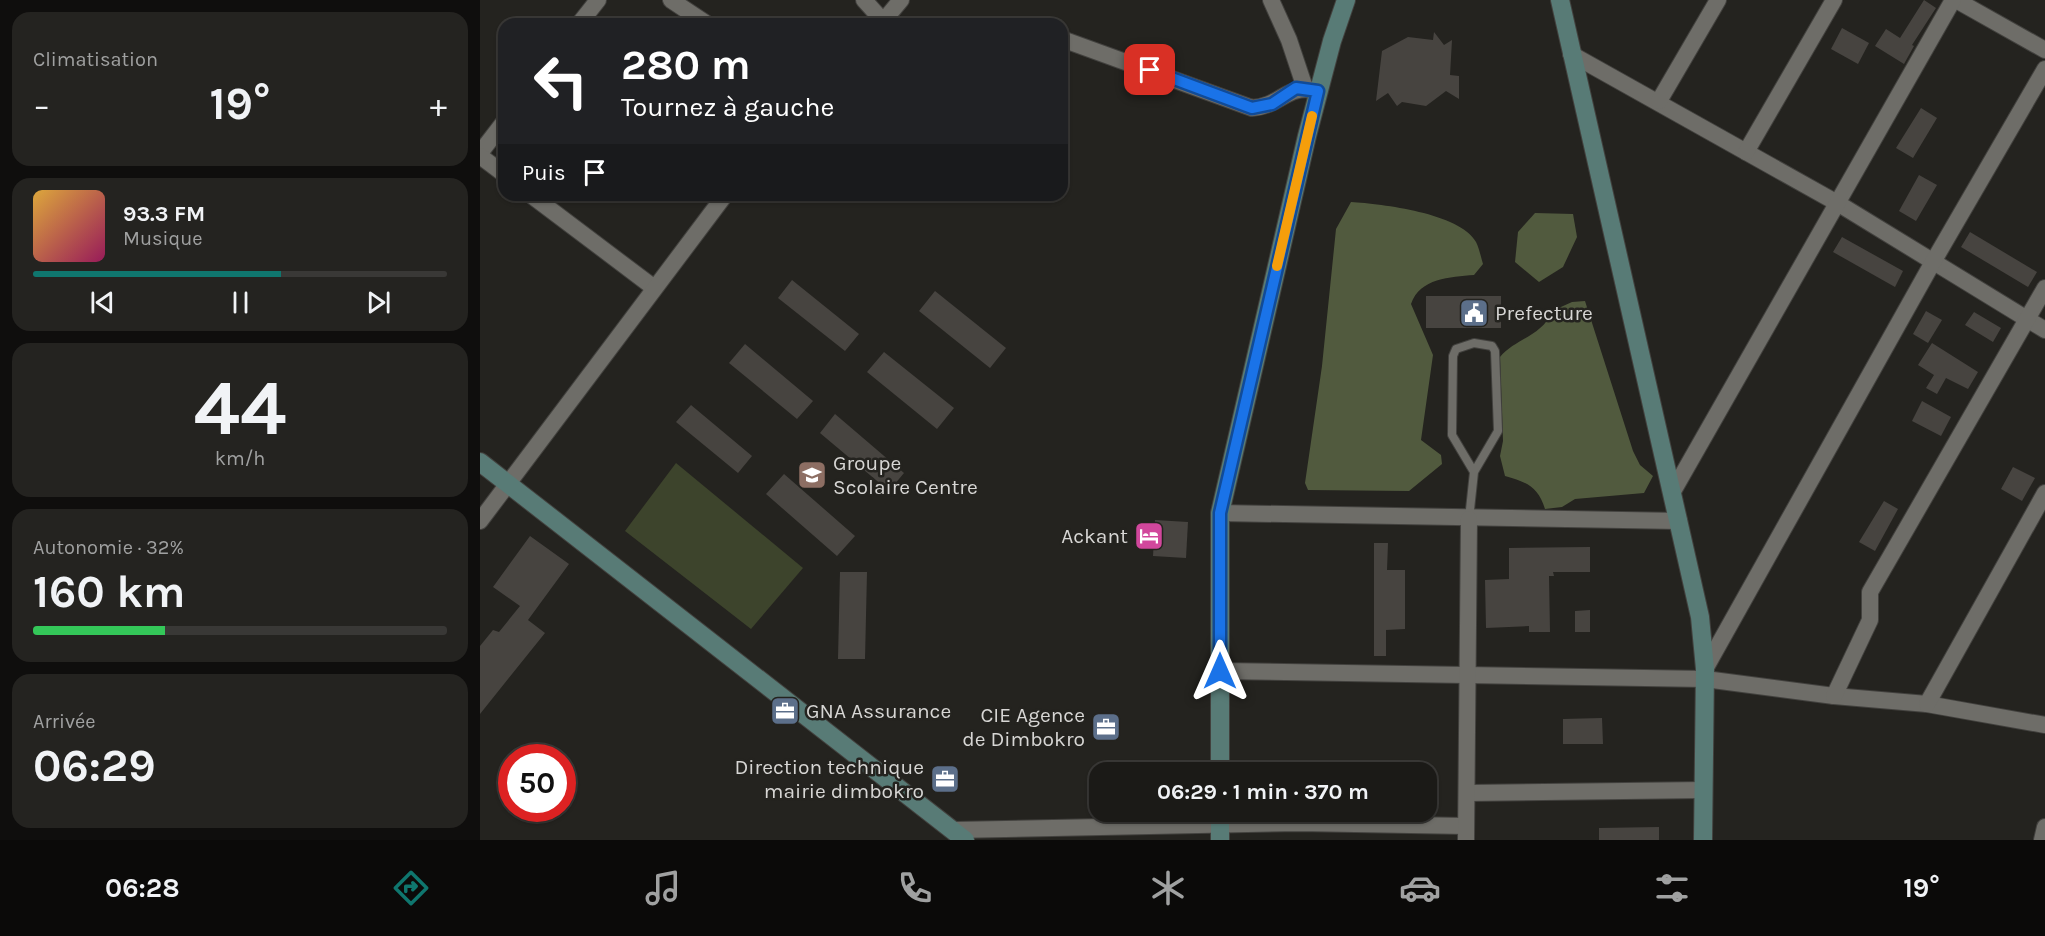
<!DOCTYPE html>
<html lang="fr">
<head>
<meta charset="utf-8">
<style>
	:root { --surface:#1b1a17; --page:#242320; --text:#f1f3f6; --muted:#a0a1a1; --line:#393836; --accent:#0f766e }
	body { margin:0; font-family:Karla,sans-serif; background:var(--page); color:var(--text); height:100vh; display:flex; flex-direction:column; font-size:22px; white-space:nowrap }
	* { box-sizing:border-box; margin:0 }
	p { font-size:20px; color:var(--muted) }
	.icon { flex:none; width:33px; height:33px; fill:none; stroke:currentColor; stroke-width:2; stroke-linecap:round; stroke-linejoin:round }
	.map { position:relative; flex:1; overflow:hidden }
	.panel { display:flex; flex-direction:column; gap:12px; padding:12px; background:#0f0e0d; width:480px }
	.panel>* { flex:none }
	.hud { position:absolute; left:18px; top:18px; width:570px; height:183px; border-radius:18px; box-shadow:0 2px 4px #0004,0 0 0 2px var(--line); background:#202124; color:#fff; overflow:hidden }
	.speed { position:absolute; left:18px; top:744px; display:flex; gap:12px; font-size:30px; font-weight:700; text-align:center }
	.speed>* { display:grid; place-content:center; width:78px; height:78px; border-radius:50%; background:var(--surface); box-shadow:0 2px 4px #0004,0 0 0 2px var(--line); line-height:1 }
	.speed .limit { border:9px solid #d22; background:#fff; color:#111 }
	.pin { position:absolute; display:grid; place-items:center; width:51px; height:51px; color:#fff; margin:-26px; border-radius:12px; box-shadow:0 3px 9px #0006 }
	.me { position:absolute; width:66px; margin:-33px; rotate:0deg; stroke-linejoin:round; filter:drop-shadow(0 0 4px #0008) }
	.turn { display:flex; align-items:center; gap:21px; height:126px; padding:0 24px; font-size:27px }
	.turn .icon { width:78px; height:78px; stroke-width:2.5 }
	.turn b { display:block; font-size:42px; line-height:51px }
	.then { display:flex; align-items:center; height:57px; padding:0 24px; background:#0003; gap:12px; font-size:22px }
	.big { font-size:45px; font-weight:700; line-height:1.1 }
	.panel .widget { flex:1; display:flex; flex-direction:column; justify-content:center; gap:9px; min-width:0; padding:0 21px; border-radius:18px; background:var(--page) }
	.panel .dial { align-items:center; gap:0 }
	.dial b { font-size:78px; line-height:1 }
	.song { display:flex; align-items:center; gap:18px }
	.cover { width:72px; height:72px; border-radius:9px; background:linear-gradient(135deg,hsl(40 70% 55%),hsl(330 70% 35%)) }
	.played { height:6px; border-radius:3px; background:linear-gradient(90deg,var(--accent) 60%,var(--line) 60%) }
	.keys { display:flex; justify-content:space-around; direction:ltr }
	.heat { display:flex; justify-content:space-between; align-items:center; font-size:33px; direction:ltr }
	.charge { height:9px; border-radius:4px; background:linear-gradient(90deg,#34c759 32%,var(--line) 0) }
	.trip { position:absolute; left:609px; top:762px; width:348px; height:60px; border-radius:18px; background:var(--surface); box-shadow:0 2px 4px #0004,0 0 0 2px var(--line); font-weight:700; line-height:60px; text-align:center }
	.dock { display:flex; height:96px; justify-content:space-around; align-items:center; background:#0b0a09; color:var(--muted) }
	.dock .icon { width:42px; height:42px }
	.dock .on { color:var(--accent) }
	.dock b { font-size:27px; color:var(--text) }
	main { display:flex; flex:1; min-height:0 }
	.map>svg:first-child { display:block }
	.green { fill:#3d442c }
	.forest { fill:#515a3e }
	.building { fill:#474440 }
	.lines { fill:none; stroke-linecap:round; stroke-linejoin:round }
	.service-casing { stroke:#42413e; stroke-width:10 }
	.minor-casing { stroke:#42413e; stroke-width:18 }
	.secondary-casing { stroke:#42413e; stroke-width:20 }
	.service { stroke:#6e6d68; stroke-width:8 }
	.minor { stroke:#6e6d68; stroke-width:16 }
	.secondary { stroke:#587b76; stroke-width:18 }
	.route-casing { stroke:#114b97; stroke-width:15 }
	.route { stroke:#1a73e8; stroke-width:10 }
	.slow { stroke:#f59e0b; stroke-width:10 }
	.labels { text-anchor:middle; stroke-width:5; stroke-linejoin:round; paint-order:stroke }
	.poi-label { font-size:21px; fill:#d7d6d4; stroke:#24231f; text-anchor:start }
</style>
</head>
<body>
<main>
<section class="panel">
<div class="widget"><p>Climatisation</p>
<div class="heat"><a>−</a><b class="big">19°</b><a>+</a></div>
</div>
<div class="widget">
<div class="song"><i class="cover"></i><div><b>93.3 FM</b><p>Musique</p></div></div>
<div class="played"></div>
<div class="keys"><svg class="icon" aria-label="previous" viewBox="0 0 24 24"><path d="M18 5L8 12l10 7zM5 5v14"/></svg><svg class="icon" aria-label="pause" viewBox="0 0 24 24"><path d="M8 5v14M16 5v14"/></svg><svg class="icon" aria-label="next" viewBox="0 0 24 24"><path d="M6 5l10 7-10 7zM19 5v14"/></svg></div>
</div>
<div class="widget dial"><b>44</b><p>km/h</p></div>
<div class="widget"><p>Autonomie · 32%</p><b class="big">160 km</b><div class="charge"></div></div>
<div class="widget"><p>Arrivée</p><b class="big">06:29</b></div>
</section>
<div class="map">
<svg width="1565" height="840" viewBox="0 0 1565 840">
	<rect width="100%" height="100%" fill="#24231f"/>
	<path class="green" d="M196 463 323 568 271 629 145 531Z"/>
	<g class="forest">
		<path d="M871 202C902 204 980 213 996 242 999 248 1001 257 1003 264L994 275C970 277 940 278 931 304L953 355 941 440 961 455 962 464 929 491 828 490 825 483 842 366 856 229Z"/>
		<path d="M1055 213 1093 214 1097 237 1083 267 1059 282 1035 262 1038 232Z"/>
		<path d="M1105 301 1153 451 1160 465 1173 476 1164 493 1095 499 1082 507 1065 509C1058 486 1046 482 1025 476L1020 456 1023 441 1020 357C1036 338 1063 336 1072 311L1092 302Z"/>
	</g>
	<g class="building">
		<path d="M1444 0 1456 8 1432 45 1434 46 1424 64 1395 46 1406 29 1420 38Z"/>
		<path d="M1362 28 1389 43 1378 64 1351 49Z"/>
		<path d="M954 32 964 45 972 40 970 75 979 76V99L966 91 946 106 922 102 917 106 908 93 896 101 902 51 928 37 953 40Z"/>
		<path d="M1441 108 1457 118 1433 158 1416 148Z"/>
		<path d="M1439 175 1457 185 1436 221 1419 211Z"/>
		<path d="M1490 232 1557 272 1548 287 1481 247Z"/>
		<path d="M1362 237 1423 271 1415 287 1353 252Z"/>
		<path d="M312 280 379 334 365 351 298 298Z"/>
		<path d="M455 291 526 348 510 368 439 311Z"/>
		<rect x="946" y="296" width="75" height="32"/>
		<path d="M1446 311 1462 320 1448 343 1433 334Z"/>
		<path d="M1494 312 1521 328 1513 342 1485 325Z"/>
		<path d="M1452 343 1498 372 1488 389 1466 378 1457 394 1446 388 1454 375 1438 365Z"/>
		<path d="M265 344 333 401 317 419 249 363Z"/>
		<path d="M404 352 474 408 457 429 387 372Z"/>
		<path d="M1442 401 1471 417 1461 436 1432 421Z"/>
		<path d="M211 405 272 456 258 473 196 422Z"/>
		<path d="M355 414 424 473 409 491 340 433Z"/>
		<path d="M1533 467 1555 478 1542 501 1521 489Z"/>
		<path d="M304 474 375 536 357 556 286 494Z"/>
		<path d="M1404 501 1418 509 1395 551 1379 542Z"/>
		<path d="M675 520 708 522 706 558 673 556Z"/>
		<path d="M50 536 89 564 48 620 65 633 0 714V646L13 630 19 632 40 606 13 587Z"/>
		<path d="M894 543H908L907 570H925V629L906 630V656H894Z"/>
		<path d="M1110 547V572H1073L1074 576H1069L1070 632H1049V626L1006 628 1005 580 1029 579V548Z"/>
		<path d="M360 572H387L385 659H358Z"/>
		<path d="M1110 610V632H1095V611Z"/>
		<path d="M1122 718 1123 744H1083V719Z"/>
		<path d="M1179 827V840H1119V828Z"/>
	</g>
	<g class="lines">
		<g class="service-casing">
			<path id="service" d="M989 519 994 472 1018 431 1015 351 1012 346 994 343 976 349 973 356 972 435 994 472"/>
		</g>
		<g class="minor-casing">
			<g id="minor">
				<path d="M191 0 227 24"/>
				<path d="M384 0 403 21 414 24"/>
				<path d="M791 0 809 40 825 88"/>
				<path d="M1476 0 1565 50"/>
				<path d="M99 24 118 0"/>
				<path d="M401 24 421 0"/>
				<path d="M582 39 772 108C802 106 806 83 838 91"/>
				<path d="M1091 54 1359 204 1565 330"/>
				<path d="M1179 101 1238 0"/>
				<path d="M1266 152 1354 0"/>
				<path d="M0 153 24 122"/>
				<path d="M0 156 24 174"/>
				<path d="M51 195 173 287"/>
				<path d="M1192 493 1473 0"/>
				<path d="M740 513 1199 521"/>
				<path d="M0 521 245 195"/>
				<path d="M1225 669 1453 262 1565 69"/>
				<path d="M740 671 1225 679 1354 696 1447 704 1565 725"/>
				<path d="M1354 696 1390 620V592L1565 288"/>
				<path d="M1447 704 1565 493"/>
				<path d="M988 793 1224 790"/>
				<path d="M473 830 819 823 986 826"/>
				<path d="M986 840 989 519"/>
				<path d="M1562 840 1565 827"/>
			</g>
		</g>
		<g class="secondary-casing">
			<g id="secondary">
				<path d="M1080 0 1220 617 1225 669 1223 840"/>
				<path d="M0 462 485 840"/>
				<path d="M740 772V513L827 136 852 41 866 0"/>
				<path d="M740 840V812"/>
			</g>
		</g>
		<use href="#service" class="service"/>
		<use href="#minor" class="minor"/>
		<use href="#secondary" class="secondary"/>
	</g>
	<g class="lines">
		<g class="route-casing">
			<path id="route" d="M670 70 772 108 792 104 816 88 838 91 740 513V671"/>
		</g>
		<use href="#route" class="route"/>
		<path class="slow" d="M797 266 832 116"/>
	</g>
	<defs>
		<g id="civic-square" transform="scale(1.5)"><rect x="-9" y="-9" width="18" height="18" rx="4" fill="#5c6f8a" stroke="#24231f"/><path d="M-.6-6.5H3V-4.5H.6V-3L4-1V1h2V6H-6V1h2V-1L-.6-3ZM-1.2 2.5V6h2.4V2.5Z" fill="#fff"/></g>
		<g id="school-square" transform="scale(1.5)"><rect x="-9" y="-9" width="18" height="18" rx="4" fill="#8d6e63" stroke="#24231f"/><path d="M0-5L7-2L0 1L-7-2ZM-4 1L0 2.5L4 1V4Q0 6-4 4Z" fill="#fff"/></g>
		<g id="hotel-square" transform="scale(1.5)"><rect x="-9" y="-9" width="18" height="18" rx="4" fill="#d1479c" stroke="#24231f"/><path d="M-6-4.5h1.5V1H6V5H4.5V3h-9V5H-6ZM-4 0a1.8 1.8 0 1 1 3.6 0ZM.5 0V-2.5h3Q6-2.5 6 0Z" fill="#fff"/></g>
		<g id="office-square" transform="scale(1.5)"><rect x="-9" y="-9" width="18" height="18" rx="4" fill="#5c6f8a" stroke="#24231f"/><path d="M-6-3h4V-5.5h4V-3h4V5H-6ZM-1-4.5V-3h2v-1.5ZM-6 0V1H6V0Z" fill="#fff"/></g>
	</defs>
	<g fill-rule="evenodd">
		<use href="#civic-square" x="994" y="313"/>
		<use href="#school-square" x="332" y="475"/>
		<use href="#hotel-square" x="669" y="536"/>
		<use href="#office-square" x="305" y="711"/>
		<use href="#office-square" x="626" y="727"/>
		<use href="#office-square" x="465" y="779"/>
	</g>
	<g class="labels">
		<g class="poi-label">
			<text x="1015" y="320">Prefecture</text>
			<text x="353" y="470">Groupe<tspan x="353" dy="24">Scolaire Centre</tspan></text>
			<text x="648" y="543" text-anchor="end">Ackant</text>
			<text x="326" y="718">GNA Assurance</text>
			<text x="605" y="722" text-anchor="end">CIE Agence<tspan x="605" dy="24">de Dimbokro</tspan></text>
			<text x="444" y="774" text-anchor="end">Direction technique<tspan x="444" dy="24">mairie dimbokro</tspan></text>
		</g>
	</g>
</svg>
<div class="speed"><div class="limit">50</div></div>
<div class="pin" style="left:670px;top:70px;background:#d93025"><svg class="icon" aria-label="arrive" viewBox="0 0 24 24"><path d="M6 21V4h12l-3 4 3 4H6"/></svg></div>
<svg class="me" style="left:740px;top:671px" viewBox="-20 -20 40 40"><path d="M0-17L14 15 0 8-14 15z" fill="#1a73e8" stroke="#fff" stroke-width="4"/></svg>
<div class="trip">06:29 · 1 min · 370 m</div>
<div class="hud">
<div class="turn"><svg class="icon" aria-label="left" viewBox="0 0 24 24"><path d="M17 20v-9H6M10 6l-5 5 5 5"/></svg><div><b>280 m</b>Tournez à gauche</div></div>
<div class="then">Puis<svg class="icon" aria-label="arrive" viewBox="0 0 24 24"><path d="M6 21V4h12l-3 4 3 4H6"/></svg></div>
</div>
</div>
</main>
<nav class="dock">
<b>06:28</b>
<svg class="icon on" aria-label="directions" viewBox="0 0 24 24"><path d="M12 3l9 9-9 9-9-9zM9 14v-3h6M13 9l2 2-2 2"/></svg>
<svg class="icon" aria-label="music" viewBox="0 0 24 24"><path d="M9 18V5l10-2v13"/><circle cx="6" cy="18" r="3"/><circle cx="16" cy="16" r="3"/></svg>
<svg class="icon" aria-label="phone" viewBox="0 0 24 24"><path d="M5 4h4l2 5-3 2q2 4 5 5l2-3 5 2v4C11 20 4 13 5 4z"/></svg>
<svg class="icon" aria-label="climate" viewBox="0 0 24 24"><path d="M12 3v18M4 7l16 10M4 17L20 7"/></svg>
<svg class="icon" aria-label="car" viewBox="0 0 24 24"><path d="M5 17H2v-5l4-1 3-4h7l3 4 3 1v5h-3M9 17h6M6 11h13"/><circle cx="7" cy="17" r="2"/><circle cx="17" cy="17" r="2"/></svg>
<svg class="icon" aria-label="filters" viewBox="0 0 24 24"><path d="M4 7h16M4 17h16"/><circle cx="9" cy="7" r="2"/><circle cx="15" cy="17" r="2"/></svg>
<b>19°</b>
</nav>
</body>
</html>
